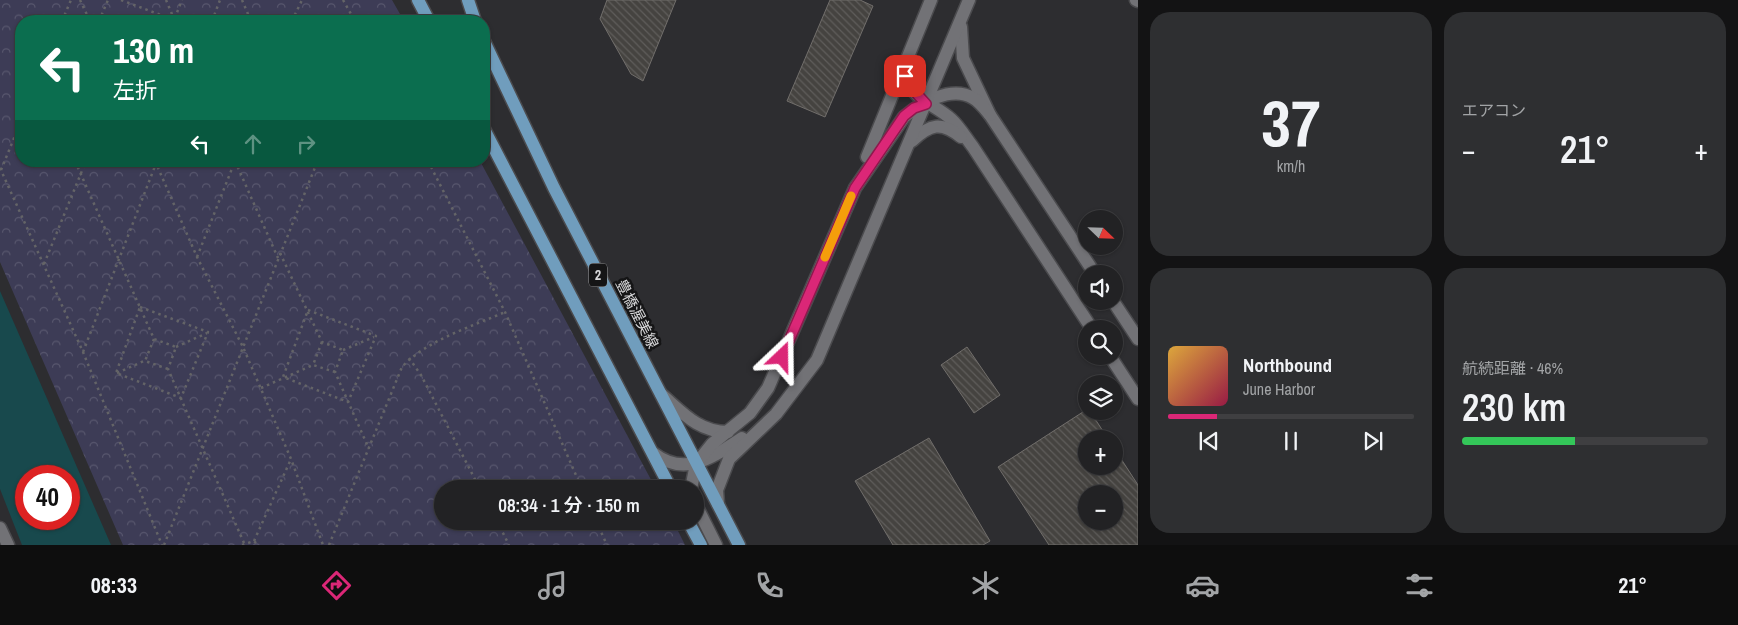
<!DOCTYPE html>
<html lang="ja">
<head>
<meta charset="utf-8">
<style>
	:root { --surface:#222224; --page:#2e2f31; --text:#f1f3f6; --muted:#a2a4a6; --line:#3f3f41; --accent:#db2777 }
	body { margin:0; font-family:"Archivo Narrow","Noto Sans JP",sans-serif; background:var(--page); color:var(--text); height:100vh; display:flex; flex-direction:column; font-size:19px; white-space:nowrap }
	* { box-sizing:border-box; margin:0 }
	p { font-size:16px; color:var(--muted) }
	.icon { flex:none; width:28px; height:28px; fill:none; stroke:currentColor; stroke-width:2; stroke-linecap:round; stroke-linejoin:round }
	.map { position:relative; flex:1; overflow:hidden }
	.sheet { display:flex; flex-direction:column; gap:12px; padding:12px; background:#131314; width:600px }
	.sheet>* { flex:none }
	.guide { position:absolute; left:15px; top:15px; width:475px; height:152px; border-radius:20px; box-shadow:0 1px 4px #0004,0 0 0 1px var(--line); background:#0b6e4f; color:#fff; overflow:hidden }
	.needle { width:32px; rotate:113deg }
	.buttons { position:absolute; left:1078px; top:210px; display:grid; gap:10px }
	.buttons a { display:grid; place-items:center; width:45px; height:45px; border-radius:50%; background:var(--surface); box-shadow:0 1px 4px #0004,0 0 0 1px var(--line); font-size:25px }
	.speed { position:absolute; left:15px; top:465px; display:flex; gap:10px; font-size:25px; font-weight:700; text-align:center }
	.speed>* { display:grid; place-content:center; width:65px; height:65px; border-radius:50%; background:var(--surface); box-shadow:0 1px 4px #0004,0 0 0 1px var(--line); line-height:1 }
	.speed .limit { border:8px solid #d22; background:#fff; color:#111 }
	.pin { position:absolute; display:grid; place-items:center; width:42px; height:42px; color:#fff; margin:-21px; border-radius:10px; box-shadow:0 2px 8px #0006 }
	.me { position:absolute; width:55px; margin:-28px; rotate:23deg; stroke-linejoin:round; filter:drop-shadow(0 0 4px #0008) }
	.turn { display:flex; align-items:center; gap:18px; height:105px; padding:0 15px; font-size:22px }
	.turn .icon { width:65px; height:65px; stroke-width:2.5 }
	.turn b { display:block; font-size:35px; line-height:42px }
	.lanes { display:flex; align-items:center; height:48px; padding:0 15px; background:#0003; justify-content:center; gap:25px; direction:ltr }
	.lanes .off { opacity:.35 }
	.big { font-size:38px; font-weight:600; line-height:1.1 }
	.sheet .widget { flex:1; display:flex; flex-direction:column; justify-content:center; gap:8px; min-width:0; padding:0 18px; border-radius:20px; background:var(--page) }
	.sheet .dial { align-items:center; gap:0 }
	.dial b { font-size:65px; line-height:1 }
	.song { display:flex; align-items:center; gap:15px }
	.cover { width:60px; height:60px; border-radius:8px; background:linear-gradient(135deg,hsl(40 70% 55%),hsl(340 70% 35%)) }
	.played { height:5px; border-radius:2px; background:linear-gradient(90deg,var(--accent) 20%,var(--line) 20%) }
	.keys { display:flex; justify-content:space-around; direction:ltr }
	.heat { display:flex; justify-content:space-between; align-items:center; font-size:28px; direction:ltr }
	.charge { height:8px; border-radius:4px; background:linear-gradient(90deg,#34c759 46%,var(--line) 0) }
	.sheet .tiles { flex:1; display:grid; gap:12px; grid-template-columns:repeat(2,1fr) }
	.trip { position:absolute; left:434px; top:480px; width:270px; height:50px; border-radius:25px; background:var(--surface); box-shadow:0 1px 4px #0004,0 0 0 1px var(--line); font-weight:600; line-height:50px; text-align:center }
	.dock { display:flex; height:80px; justify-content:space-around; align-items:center; background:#0e0e0e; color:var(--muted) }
	.dock .icon { width:35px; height:35px }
	.dock .current { color:var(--accent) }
	.dock b { font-size:22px; color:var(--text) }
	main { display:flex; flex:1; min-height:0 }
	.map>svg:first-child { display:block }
	.forest { fill:url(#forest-crowns) }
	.water { fill:#18494d; fill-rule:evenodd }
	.building { fill:url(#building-back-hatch); stroke:#716e6b; fill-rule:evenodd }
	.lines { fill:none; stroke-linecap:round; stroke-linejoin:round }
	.street-casing { stroke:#4b4b4e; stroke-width:15 }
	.secondary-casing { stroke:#4b4b4e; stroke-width:15 }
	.primary-casing { stroke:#4b4b4e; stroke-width:15 }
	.path { stroke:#646467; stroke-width:2.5; stroke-dasharray:2.5 4; stroke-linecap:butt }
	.street { stroke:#727276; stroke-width:12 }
	.secondary { stroke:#727276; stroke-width:12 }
	.primary { stroke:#709dbd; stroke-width:12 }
	.route-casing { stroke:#8e194d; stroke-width:12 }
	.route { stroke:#db2777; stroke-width:9 }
	.slow { stroke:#f59e0b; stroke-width:9 }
	.labels { text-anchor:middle; stroke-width:5; stroke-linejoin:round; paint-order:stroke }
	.shield { fill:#151516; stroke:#9d9d9e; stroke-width:1 }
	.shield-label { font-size:14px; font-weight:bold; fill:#d7d7d9 }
	.street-label { font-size:15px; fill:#d7d7d9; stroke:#151516 }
</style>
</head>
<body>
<main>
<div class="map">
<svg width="1138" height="545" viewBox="0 0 1138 545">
	<defs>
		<pattern id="forest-crowns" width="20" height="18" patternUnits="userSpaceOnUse" patternTransform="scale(1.25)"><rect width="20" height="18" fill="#3d3c56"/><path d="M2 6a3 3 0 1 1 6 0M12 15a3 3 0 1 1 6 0" fill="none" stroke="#58576e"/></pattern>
		<pattern id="building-back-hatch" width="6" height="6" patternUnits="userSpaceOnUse" patternTransform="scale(1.25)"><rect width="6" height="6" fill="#454340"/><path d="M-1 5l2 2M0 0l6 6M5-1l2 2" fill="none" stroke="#5f5d5b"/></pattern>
	</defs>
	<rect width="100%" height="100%" fill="#2d2d30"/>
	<path class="forest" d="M0 0H392L404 21H21V161H480L656 489H442V521H673L685 545H123L0 262Z"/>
	<path class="water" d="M0 291 111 545H22L0 489ZM26 476H69V519H26Z"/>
	<g class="building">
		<path d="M607 0H676L643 81 631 74 600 19Z"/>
		<path d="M830 0H860L873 6 825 117 787 101Z"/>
		<path d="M967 347 1000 395 974 413 941 365Z"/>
		<path d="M1086 410 1090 411 1108 439H1086V466H1114V448L1138 485V545H1049L998 467ZM1086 494H1114V521H1086Z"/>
		<path d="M929 438 990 541 983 545H893L855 481Z"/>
	</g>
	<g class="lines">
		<g class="street-casing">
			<g id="street">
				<path d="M1136 0 1138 1"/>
				<path d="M0 528 8 545"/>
			</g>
		</g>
		<g class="secondary-casing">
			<g id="secondary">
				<path d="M961 27 963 58 990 115 1095 274"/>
				<path d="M905 65C905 99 931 101 951 119 959 126 966 138 973 147L1092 329"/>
				<path d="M912 141C930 124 941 121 961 137"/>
				<path d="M867 157 931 0"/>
				<path d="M1113 301 1138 339"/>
				<path d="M1110 356 1138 399"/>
				<path d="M661 394C682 412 698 432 728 432"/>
				<path d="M653 453C685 478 713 457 742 438"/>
				<path d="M691 489 696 464 712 444 750 413 768 388 855 188 904 117C921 103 951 85 973 98 980 102 985 109 990 115"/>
				<path d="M695 503 716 545"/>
				<path d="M718 504 717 490 729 459 776 414 817 360 969 0"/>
			</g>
		</g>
		<g class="primary-casing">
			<g id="primary">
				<path d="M418 0 429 21"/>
				<path d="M468 0 475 21"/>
				<path d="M484 41 554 188 739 545"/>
				<path d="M484 129 671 489"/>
				<path d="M688 521 701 545"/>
			</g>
		</g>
		<g class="path">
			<path d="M80 0 90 21"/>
			<path d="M121 0 174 20 182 0"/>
			<path d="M166 0 174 19"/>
			<path d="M242 0 251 21"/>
			<path d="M343 0 355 21"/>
			<path d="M62 21 71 0"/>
			<path d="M99 21 108 0"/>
			<path d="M212 21 220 0"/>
			<path d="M292 21 302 0"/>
			<path d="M75 161 154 339 176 347 168 369 244 543"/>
			<path d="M155 161 197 257 243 347 291 459 323 545"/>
			<path d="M235 161 278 258"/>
			<path d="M428 161 505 312 582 489"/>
			<path d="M0 168 83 352 162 545"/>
			<path d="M1 170 21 121"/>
			<path d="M280 253 322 342 343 350 335 372 369 449"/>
			<path d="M197 257 235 161"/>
			<path d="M44 264 86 161"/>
			<path d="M140 307 208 332 181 398 116 373Z"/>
			<path d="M308 310 376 336 348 402 283 377Z"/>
			<path d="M154 339 145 361 168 369"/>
			<path d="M322 342 313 365 335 372"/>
			<path d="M176 347 207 333"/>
			<path d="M343 350 374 337"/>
			<path d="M83 352 157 161"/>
			<path d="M409 358 421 375 480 489"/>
			<path d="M117 373 144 361"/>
			<path d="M261 388 313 365"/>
			<path d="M497 521 509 545"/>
			<path d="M596 521 607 545"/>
			<path d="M254 541 291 459"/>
			<path d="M164 545 316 165 314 161"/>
			<path d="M242 545 254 541 258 545"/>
			<path d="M329 545 402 367C425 341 473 326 505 312"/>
		</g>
		<use href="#street" class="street"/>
		<use href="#secondary" class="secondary"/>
		<use href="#primary" class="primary"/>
	</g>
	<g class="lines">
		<g class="route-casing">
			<path id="route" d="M782 357 855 188 904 116 914 108 926 104 908 84 905 76"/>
		</g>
		<use href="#route" class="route"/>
		<path class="slow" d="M825 257 851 196"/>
	</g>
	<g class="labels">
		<rect class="shield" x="589" y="263.5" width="18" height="23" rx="4"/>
		<g class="shield-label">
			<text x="598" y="280">2</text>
		</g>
		<g class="street-label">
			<text transform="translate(637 314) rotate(63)" y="5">豊橋渥美線</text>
		</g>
	</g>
</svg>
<div class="buttons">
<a><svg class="needle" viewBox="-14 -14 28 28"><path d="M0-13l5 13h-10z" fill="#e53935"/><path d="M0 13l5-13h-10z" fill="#a2a4a6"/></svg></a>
<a><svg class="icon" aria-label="sound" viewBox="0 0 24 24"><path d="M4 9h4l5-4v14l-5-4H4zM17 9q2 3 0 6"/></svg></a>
<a><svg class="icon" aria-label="search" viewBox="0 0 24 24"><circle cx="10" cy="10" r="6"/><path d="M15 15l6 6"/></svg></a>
<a><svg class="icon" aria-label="layers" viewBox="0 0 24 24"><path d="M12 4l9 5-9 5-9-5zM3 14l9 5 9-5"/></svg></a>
<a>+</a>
<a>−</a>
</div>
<div class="speed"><div class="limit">40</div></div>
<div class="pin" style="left:905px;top:76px;background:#d93025"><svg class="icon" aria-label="arrive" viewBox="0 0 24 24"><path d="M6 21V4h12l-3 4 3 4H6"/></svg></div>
<svg class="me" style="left:782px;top:357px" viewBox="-20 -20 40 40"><path d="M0-17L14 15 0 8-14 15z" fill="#db2777" stroke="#fff" stroke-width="4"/></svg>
<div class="trip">08:34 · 1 分 · 150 m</div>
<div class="guide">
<div class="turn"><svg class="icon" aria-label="left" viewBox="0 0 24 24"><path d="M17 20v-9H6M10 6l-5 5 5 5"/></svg><div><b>130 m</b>左折</div></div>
<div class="lanes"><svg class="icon" aria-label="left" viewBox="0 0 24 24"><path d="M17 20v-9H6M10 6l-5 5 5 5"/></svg><svg class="icon off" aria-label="ahead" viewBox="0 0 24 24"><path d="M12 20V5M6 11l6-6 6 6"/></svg><svg class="icon off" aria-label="right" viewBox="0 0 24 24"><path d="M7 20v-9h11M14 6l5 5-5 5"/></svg></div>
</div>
</div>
<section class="sheet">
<div class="tiles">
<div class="widget dial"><b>37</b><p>km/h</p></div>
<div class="widget"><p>エアコン</p>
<div class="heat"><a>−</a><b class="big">21°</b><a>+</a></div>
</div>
<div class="widget">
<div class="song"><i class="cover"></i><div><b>Northbound</b><p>June Harbor</p></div></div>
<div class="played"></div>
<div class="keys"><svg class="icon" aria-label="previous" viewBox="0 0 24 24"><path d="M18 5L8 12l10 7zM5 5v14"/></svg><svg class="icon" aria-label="pause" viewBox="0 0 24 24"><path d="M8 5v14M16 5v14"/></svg><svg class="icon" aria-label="next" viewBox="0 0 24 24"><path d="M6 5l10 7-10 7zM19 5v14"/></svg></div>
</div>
<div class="widget"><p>航続距離 · 46%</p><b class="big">230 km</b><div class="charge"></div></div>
</div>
</section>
</main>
<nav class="dock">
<b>08:33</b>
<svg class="icon current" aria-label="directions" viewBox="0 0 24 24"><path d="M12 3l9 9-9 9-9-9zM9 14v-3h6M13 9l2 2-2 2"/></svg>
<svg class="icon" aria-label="music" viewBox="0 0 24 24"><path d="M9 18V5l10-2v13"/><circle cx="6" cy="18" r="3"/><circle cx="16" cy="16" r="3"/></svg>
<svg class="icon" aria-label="phone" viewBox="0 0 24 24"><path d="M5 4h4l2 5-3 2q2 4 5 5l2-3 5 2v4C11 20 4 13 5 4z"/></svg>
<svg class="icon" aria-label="climate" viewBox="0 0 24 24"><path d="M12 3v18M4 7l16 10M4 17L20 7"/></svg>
<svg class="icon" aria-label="car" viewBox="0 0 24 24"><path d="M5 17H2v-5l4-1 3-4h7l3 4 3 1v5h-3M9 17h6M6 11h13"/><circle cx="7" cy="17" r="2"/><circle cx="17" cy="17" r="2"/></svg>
<svg class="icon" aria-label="filters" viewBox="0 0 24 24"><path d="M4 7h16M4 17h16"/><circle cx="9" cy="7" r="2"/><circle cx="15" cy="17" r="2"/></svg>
<b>21°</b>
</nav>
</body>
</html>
